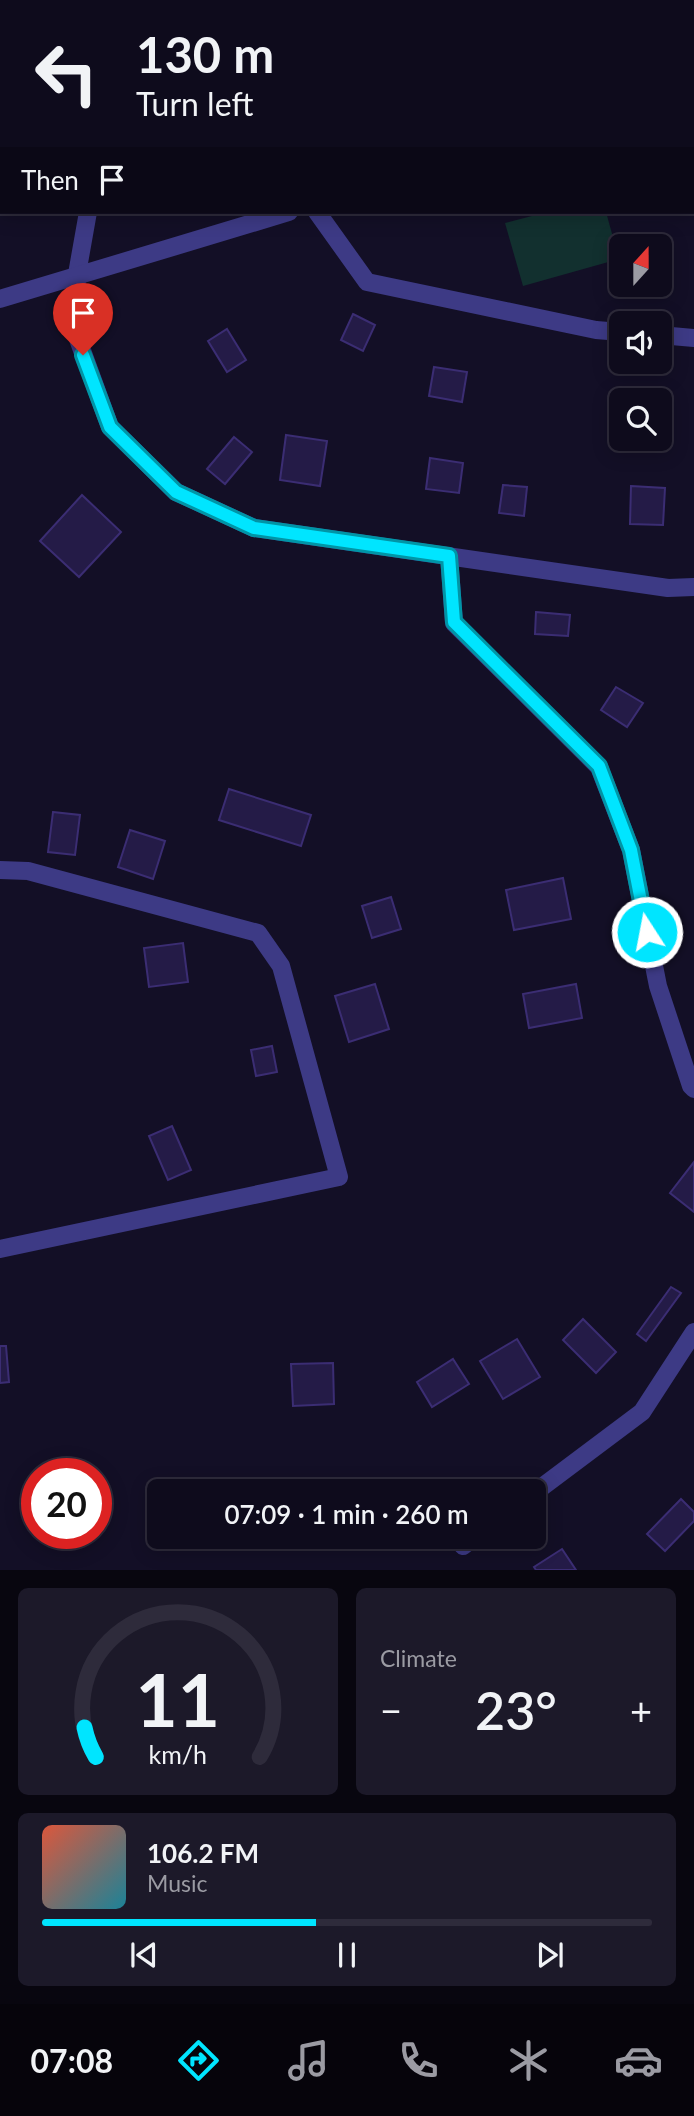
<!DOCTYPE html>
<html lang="en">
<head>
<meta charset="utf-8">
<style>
	:root { --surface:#0e0b1c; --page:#1c1929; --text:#f1f3f6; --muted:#9b9ba3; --line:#2e2b3b; --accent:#00e5ff }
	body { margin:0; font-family:Lato,sans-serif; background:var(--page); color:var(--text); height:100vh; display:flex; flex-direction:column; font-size:26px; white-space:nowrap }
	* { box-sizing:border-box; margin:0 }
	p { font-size:23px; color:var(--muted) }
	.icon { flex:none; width:38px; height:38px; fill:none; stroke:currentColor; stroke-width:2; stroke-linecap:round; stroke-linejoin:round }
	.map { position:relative; height:1570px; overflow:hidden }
	.side { display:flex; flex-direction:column; gap:18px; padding:18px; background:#08060f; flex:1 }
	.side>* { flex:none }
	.hud { position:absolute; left:0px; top:0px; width:695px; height:214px; box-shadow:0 4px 18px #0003,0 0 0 2px var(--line); background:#0e0b1c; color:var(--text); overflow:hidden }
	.needle { width:46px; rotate:21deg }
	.buttons { position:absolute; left:609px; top:234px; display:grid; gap:14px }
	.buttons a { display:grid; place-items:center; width:63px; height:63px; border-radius:10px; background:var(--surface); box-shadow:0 4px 18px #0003,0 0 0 2px var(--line); font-size:35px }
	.speed { position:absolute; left:21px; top:1458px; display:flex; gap:14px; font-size:35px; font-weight:700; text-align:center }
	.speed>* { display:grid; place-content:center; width:91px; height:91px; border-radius:50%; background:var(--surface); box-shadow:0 4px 18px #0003,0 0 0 2px var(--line); line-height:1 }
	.speed .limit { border:10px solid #d22; background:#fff; color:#111 }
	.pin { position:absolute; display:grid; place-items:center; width:60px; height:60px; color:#fff; margin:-72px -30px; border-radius:50% 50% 50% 0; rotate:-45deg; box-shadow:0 0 7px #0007 }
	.pin .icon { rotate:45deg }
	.me { position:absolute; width:77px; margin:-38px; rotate:349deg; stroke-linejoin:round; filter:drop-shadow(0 0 5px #0008) }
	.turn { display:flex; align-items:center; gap:24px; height:147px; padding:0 21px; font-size:32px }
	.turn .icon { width:91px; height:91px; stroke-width:2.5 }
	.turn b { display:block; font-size:49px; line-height:60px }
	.then { display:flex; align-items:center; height:66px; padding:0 21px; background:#0003; gap:14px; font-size:26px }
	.big { font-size:52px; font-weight:600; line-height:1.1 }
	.side .widget { flex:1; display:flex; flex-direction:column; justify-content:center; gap:10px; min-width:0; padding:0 24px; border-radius:10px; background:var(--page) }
	.side .dial { align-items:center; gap:0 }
	.dial svg { height:182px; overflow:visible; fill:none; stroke:var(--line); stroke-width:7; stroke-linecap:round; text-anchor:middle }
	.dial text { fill:var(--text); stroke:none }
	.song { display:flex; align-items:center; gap:21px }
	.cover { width:84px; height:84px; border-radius:10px; background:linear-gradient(135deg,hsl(10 70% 55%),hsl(190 70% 35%)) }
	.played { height:7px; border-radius:4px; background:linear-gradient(90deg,var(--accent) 45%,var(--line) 45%) }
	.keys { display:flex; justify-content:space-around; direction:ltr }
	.heat { display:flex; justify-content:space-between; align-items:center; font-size:38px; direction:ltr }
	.side .tiles { flex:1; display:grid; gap:18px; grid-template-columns:1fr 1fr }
	.widget:last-child { grid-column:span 2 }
	.trip { position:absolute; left:147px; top:1479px; width:399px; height:70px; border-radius:10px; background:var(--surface); box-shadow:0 4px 18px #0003,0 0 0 2px var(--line); font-weight:600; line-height:70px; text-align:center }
	.menu { display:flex; height:112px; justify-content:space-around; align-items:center; background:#06040b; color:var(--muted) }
	.menu .icon { width:49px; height:49px }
	.menu .selected { color:var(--accent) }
	.menu b { font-size:32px; color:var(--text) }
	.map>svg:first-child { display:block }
	.green { fill:#12302f }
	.building { fill:#241b47; stroke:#3b2d73; stroke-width:2 }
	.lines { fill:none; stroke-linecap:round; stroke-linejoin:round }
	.minor { stroke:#3d3a85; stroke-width:18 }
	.route-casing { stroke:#0095a6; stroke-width:18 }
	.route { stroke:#00e5ff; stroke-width:12 }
</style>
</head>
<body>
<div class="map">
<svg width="694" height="1570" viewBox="0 0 694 1570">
	<rect width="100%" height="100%" fill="#130f26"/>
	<path class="green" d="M547 212H606L619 259 523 286 505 223Z"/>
	<g class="building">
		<path d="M353 314 375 325 363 351 341 340Z"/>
		<path d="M227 329 246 360 227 372 208 341Z"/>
		<path d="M434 367 467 372 462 402 429 396Z"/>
		<path d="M286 435 327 441 320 486 280 480Z"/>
		<path d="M234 437 252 452 225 484 207 469Z"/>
		<path d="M430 458 463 463 459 493 426 489Z"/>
		<path d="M503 485 527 487 524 516 499 513Z"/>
		<path d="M631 486 665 488 663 525 630 524Z"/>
		<path d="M82 495 121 532 79 577 40 541Z"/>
		<path d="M536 612 570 615 568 636 535 634Z"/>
		<path d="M616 687 643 703 627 727 601 710Z"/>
		<path d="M229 789 311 815 301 846 219 820Z"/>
		<path d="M53 812 80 815 75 855 48 852Z"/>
		<path d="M130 830 165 841 153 879 118 867Z"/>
		<path d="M563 878 571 919 514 930 506 890Z"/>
		<path d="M391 897 401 929 372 938 362 906Z"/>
		<path d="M183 943 188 982 149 987 144 948Z"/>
		<path d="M375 984 389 1029 349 1042 335 996Z"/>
		<path d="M576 984 582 1018 529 1028 523 994Z"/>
		<path d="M272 1046 277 1072 256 1076 251 1050Z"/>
		<path d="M172 1126 191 1170 168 1180 149 1136Z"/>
		<path d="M694 1162V1212L670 1193Z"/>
		<path d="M671 1287 681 1293 646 1341 637 1334Z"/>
		<path d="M583 1319 616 1352 596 1373 563 1340Z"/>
		<path d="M517 1339 540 1377 503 1399 480 1361Z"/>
		<path d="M0 1346H6L9 1382 0 1383Z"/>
		<path d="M453 1359 469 1384 432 1407 417 1382Z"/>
		<path d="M333 1363 334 1404 293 1406 291 1364Z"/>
		<path d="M681 1499 694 1512V1521L665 1551 647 1534Z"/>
		<path d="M562 1549 576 1570H536L534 1567Z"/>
	</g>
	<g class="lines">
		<g class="minor">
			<path d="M12 0 13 2"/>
			<path d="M163 2 165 0"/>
			<path d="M0 128 2 126"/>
			<path d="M88 212 77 274 75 331 110 427 176 492 254 528 668 588 694 587"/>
			<path d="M317 212 367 282 596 330 621 332"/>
			<path d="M0 299 289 212"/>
			<path d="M660 335 694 338"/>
			<path d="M449 556 454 623 599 767 631 850 658 986 691 1086 694 1089"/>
			<path d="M0 870 28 871 258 933 281 966 339 1177 0 1249"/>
			<path d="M534 1493 642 1412 694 1332"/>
			<path d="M463 1546 476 1536"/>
		</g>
	</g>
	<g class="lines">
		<g class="route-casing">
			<path id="route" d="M83 355 110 427 176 492 254 528 449 556 454 622 599 766 631 850 647 932"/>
		</g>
		<use href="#route" class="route"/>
	</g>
</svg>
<div class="buttons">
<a><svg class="needle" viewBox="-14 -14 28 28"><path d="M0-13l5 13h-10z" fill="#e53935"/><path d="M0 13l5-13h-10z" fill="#9b9ba3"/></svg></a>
<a><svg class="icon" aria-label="sound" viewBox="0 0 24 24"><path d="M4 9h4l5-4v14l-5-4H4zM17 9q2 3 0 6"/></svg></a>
<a><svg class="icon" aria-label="search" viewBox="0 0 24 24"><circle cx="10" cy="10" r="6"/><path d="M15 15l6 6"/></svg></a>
</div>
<div class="speed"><div class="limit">20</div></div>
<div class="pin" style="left:83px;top:355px;background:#d93025"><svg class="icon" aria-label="arrive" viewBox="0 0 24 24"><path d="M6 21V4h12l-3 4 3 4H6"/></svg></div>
<svg class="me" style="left:647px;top:932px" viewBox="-20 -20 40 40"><circle r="17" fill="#00e5ff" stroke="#fff" stroke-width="3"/><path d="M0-11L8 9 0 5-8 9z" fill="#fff"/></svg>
<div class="trip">07:09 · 1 min · 260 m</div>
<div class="hud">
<div class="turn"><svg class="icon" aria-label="left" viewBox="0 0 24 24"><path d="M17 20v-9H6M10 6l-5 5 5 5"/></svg><div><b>130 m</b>Turn left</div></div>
<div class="then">Then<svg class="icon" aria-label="arrive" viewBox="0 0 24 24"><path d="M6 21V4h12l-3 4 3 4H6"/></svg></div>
</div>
</div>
<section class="side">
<div class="tiles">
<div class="widget dial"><svg viewBox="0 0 100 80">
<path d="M14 69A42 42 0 1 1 86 69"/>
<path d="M14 69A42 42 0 0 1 9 56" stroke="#00e5ff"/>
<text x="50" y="56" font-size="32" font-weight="700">11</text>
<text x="50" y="72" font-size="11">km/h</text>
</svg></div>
<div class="widget"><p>Climate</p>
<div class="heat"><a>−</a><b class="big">23°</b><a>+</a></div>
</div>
<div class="widget">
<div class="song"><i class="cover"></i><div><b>106.2 FM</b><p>Music</p></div></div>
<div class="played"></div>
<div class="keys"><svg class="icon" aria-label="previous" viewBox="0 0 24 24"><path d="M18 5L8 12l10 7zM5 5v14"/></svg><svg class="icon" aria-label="pause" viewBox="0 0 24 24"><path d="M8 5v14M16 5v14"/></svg><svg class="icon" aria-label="next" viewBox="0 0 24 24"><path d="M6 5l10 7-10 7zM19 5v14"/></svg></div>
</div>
</div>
</section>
<nav class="menu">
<b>07:08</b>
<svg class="icon selected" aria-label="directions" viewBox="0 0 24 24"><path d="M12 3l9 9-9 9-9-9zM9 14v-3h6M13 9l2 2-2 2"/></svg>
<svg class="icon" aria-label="music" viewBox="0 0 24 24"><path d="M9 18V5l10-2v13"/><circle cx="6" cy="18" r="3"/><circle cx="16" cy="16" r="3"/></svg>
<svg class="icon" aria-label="phone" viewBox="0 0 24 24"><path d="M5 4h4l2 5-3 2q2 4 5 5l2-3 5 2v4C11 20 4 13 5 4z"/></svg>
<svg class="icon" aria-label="climate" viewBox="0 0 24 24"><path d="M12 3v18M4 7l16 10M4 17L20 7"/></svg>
<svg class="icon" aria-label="car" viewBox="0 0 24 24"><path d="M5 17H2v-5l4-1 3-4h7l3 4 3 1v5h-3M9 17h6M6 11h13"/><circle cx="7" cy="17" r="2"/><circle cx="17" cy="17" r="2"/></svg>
</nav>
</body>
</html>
